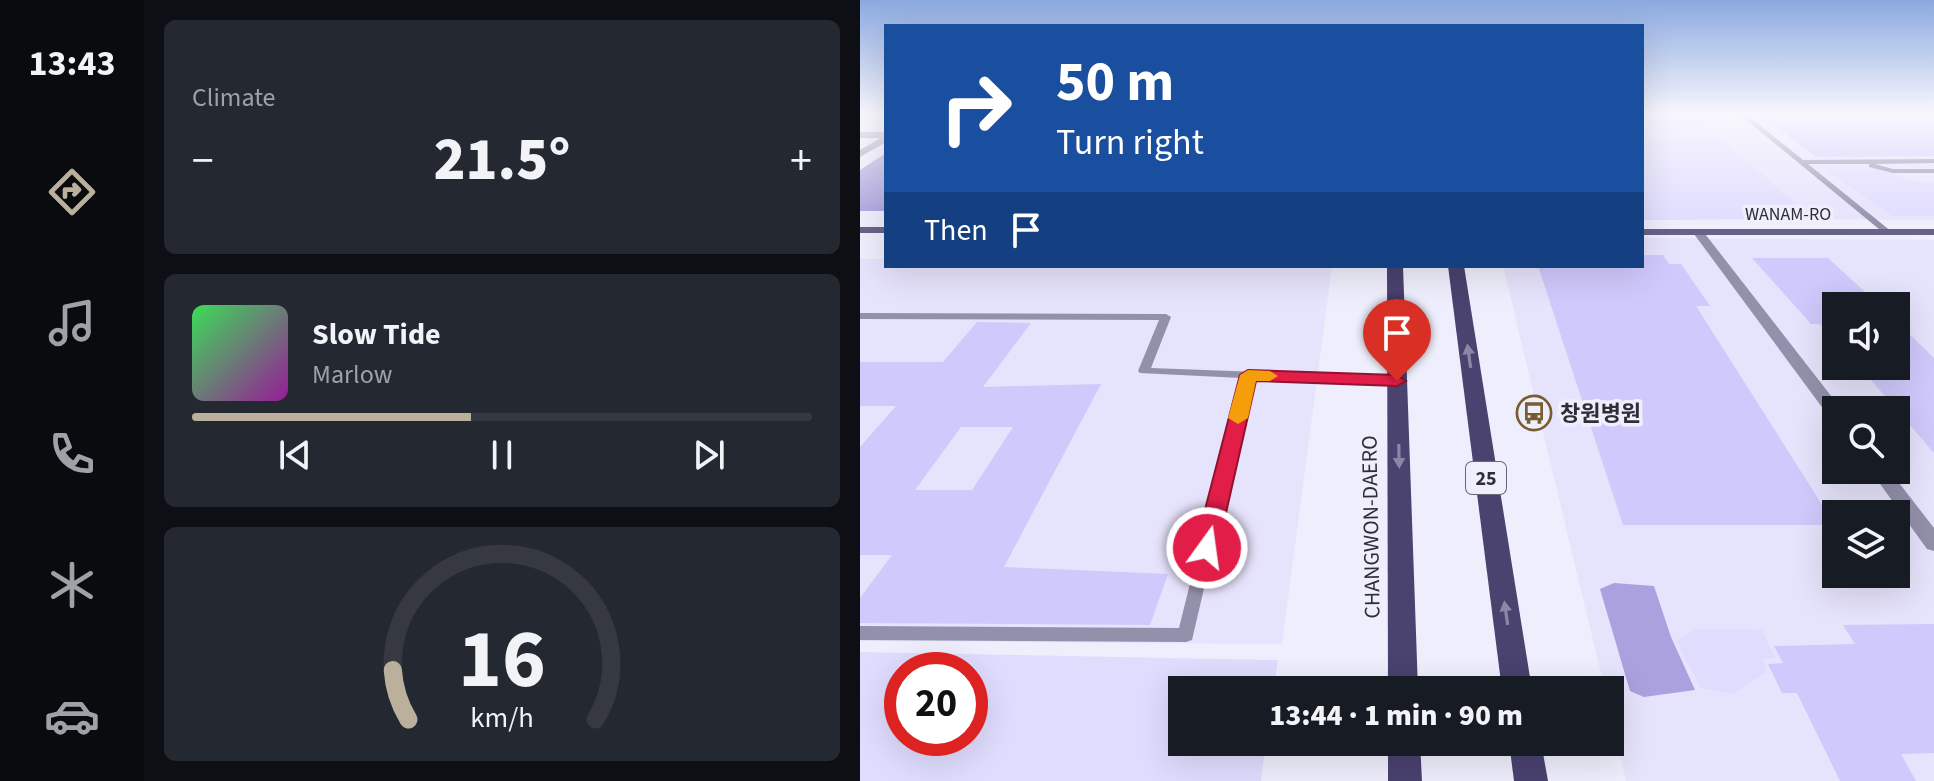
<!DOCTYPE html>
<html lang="en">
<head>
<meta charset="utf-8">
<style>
	:root { --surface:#171b24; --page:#242831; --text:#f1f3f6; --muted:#9ea1a6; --line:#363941; --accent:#bab09c }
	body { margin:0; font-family:"Source Sans 3","Noto Sans KR",sans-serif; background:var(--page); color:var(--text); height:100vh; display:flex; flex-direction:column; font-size:30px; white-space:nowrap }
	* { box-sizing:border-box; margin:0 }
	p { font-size:26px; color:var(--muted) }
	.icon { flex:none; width:44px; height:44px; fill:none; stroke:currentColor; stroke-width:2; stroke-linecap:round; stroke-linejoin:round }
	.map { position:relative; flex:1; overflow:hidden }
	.details { display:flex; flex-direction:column; gap:20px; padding:20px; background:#0d0f14; width:716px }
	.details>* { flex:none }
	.guide { position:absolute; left:24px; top:24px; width:760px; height:244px; border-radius:0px; box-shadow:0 8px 32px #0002; background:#1a4fa0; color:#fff; overflow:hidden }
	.tools { position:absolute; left:962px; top:292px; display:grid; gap:16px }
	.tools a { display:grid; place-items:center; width:88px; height:88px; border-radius:0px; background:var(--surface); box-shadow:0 8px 32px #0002; font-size:40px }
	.speed { position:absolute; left:24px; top:652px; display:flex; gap:16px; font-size:40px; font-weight:700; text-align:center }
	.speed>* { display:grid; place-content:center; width:104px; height:104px; border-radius:50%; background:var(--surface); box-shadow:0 8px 32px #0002; line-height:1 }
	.speed .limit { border:12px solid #d22; background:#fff; color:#111 }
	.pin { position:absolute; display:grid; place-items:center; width:68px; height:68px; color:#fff; margin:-82px -34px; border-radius:50% 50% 50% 0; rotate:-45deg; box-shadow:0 0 8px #0007 }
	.pin .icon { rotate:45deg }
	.me { position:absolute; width:88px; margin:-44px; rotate:14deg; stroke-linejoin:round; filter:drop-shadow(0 0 6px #0008) }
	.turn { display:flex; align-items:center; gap:28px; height:168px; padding:0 40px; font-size:36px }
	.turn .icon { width:104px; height:104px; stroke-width:2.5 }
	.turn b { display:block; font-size:56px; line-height:68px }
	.then { display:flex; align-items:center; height:76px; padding:0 40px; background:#0003; gap:16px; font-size:30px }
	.big { font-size:60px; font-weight:800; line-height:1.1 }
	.details .widget { flex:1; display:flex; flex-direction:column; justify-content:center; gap:12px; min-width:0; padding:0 28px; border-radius:12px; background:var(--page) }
	.details .dial { align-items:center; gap:0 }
	.dial svg { height:208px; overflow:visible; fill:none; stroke:var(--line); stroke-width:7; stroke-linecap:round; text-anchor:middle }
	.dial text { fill:var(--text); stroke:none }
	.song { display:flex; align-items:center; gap:24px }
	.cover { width:96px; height:96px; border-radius:12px; background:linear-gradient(135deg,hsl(130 70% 55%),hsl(300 70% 35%)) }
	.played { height:8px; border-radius:4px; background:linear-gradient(90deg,var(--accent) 45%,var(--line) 45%) }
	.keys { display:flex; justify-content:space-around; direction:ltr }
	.heat { display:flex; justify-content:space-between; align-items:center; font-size:44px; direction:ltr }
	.trip { position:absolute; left:308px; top:676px; width:456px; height:80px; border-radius:0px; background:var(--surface); box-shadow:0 8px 32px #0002; font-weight:800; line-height:80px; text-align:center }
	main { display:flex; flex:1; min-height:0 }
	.tabs { display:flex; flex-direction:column; width:144px; justify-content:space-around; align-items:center; background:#090b0e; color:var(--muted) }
	.tabs .icon { width:56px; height:56px }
	.tabs .active { color:var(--accent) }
	.tabs b { font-size:36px; color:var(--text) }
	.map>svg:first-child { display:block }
	.built { fill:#e6e3fc; fill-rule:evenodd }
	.green { fill:#e0dcfe; fill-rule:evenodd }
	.forest { fill:#aaa1de }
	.building { fill:#d0c9fc; fill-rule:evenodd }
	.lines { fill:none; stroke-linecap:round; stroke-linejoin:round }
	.service { fill:#9390ab; fill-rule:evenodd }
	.minor { fill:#9390ab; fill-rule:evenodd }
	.tertiary { fill:#9390ab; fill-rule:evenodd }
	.secondary { fill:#686288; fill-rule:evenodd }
	.primary { fill:#4a426f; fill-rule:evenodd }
	.oneway { fill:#8c87a7 }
	.route { fill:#e11d48; stroke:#92132f; stroke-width:2 }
	.slow { fill:#f59e0b }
	.labels { text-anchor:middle; stroke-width:7; stroke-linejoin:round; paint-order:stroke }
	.far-street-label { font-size:18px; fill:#2f2e37; stroke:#efeefc }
	.shield { fill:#efeefc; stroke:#696872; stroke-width:2 }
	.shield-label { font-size:20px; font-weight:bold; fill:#2f2e37 }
	.poi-label { font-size:22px; font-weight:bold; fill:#2f2e37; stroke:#efeefc; text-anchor:start }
	.street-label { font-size:22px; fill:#2f2e37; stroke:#efeefc }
</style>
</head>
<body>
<main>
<nav class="tabs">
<b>13:43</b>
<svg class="icon active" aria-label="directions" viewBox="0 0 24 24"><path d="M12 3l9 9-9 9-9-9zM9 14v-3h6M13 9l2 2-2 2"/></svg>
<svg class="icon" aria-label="music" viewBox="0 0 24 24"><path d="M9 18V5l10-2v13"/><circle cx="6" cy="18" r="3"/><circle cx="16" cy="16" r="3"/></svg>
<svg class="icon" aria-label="phone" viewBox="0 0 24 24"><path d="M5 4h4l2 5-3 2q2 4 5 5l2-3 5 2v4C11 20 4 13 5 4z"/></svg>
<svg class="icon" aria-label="climate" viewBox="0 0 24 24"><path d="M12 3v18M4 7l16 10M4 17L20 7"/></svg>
<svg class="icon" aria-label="car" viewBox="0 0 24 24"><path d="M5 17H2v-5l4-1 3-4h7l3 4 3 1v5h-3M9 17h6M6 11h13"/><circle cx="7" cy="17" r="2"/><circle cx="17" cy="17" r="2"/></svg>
</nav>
<section class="details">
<div class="widget"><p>Climate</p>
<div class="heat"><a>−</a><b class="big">21.5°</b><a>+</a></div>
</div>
<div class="widget">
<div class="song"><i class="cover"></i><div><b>Slow Tide</b><p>Marlow</p></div></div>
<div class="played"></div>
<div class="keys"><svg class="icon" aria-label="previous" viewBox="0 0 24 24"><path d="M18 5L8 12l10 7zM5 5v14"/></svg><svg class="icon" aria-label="pause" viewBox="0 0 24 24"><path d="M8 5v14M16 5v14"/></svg><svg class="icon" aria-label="next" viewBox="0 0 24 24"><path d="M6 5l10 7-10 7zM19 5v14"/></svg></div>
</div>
<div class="widget dial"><svg viewBox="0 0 100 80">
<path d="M14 69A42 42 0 1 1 86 69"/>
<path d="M14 69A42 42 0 0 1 8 50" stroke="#bab09c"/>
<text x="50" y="56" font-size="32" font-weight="700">16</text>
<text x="50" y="72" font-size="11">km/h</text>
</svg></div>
</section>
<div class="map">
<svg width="1074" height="781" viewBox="0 0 1074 781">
	<rect width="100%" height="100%" fill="#efeefc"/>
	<g class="built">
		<path d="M833 114H1074V220L954 219Z"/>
		<path d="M782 238 1074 240V781H766L750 712V690H745L643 266H782ZM976 306H1036V366H976ZM976 410H1036V470H976ZM976 514H1036V574H976Z"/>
		<path d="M0 259H26V266H472L422 644 0 641Z"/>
	</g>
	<g class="green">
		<path d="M782 114H833L954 219 782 220Z"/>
		<path d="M1015 168 1057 182H1074V216H1032L964 169Z"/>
		<path d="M836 629 902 630 915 658 903 659 907 672 872 694 841 688 816 641Z"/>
		<path d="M0 652 418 660 413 690H322V742H406L401 781H0ZM110 670V738H42V670Z"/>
	</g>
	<g class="forest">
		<path d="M26 153V211H0V170Z"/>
		<path d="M754 583 794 586 811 637 835 690 784 697 770 691 740 589Z"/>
	</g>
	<g class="building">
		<path d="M899 114H1074V156L956 157Z"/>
		<path d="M782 255H803L809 264H821L850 306H836L975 525H763L678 266H782Z"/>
		<path d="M892 258H968L1004 291V306H976V343L960 324H951Z"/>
		<path d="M1036 321 1074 358V453L999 366H1036Z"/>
		<path d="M117 322 171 323 123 387 241 384 144 567 308 574 290 625 0 623V598L32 555H0V447L36 406H0V362H83ZM101 427H153L112 490H55Z"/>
		<path d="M1074 624V753L1041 754 1056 781H980L937 693H922L908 664 923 663 914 646 995 644 983 625Z"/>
	</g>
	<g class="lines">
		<g class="service">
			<path d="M879 114H886L943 160 1074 159V163L1015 164 1033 169H1074V173H1033L1009 167V164H948L1032 232 1025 234Z"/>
			<path d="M0 313 306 314 311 317 291 368 537 377 543 381 537 385 393 379 332 640 326 642 0 640V626L319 628 381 378 280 373 278 371 299 320 0 319Z"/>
		</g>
		<g class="minor">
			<rect x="0" y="132" width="26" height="6"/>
			<path d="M838 229 842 230 982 410H976V419L970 418 834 234 832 232Z"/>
			<path d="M1010 470H1029L1074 528V551L1067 549Z"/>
		</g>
		<path class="tertiary" d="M26 135V142L0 157V150Z"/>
		<g class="secondary">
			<rect x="0" y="227" width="26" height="6"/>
			<rect x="782" y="229" width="292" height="6"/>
		</g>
		<g class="primary">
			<path d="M527 266H543L558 690H528Z"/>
			<path d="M588 266H604L672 690H642Z"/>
			<path d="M528 742H560L562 781H528Z"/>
			<path d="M649 742H681L688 781H654Z"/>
		</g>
	</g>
	<defs><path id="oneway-solid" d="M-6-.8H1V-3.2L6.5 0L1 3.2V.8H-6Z" transform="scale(2)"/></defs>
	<g class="oneway">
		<use href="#oneway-solid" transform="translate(609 356) rotate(-98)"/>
		<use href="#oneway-solid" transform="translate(539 456) rotate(89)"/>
		<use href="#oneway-solid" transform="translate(646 613) rotate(-98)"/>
	</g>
	<linearGradient id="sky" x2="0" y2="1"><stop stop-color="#8ba9e0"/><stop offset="0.51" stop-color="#f8f7fe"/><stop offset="1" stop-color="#f8f7fe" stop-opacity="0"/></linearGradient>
	<rect width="1074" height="223" fill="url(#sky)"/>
	<path class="route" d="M388 370 537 375 546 381 537 386 396 381 358 548 355 555 347 557 338 555 335 548 380 375Z"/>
	<path class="slow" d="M388 370 410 371 418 376 410 381H396L388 418 378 424 368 418 380 375Z"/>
	<defs>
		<g id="bus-ring" transform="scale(1.8)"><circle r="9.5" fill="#efeefc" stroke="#775d2f" stroke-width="1.5"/><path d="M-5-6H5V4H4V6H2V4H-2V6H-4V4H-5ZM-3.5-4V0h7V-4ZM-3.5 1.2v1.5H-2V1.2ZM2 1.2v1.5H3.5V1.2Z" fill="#775d2f"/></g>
	</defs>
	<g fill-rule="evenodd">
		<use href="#bus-ring" x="674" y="413"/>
	</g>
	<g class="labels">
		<g class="far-street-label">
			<text x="928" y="220">WANAM-RO</text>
		</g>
		<rect class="shield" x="606" y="462" width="40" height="32" rx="6"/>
		<g class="shield-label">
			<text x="626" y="485">25</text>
		</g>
		<g class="poi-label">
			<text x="700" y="421">창원병원</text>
		</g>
		<g class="street-label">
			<text transform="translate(510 527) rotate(-91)" y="8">CHANGWON-DAERO</text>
		</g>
	</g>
</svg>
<div class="tools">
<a><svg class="icon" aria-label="sound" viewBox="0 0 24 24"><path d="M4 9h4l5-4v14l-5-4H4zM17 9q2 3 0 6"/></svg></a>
<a><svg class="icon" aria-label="search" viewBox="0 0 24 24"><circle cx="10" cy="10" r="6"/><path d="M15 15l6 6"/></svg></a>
<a><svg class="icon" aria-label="layers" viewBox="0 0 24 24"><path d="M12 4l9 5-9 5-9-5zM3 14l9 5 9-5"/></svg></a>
</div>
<div class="speed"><div class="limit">20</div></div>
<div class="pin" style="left:537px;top:381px;background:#d93025"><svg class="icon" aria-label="arrive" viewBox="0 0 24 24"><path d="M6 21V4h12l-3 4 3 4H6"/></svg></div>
<svg class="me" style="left:347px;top:548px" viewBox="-20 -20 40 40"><circle r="17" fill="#e11d48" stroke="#fff" stroke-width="3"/><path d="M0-11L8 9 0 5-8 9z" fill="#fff"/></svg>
<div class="trip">13:44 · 1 min · 90 m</div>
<div class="guide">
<div class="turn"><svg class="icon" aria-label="right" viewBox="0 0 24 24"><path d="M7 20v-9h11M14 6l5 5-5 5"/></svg><div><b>50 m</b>Turn right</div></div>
<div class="then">Then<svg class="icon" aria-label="arrive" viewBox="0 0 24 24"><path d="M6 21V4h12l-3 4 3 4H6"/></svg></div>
</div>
</div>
</main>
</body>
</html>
